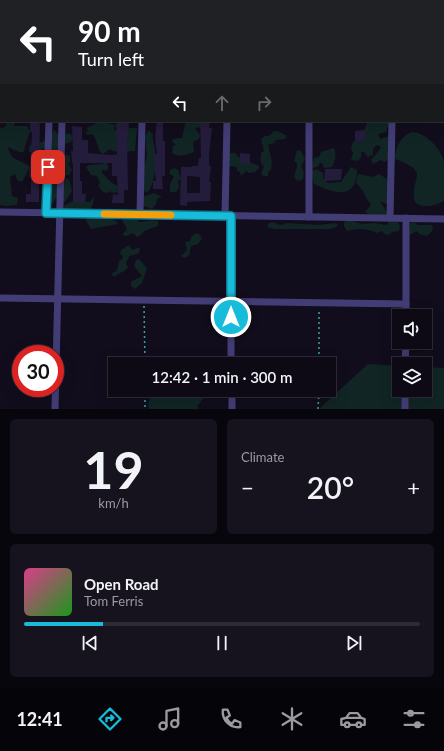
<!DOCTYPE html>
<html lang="en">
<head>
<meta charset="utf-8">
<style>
	:root { --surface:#0d0a15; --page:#16131e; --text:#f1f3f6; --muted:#9a9aa0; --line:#2d2b34; --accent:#18bcdb }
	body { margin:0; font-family:Lato,sans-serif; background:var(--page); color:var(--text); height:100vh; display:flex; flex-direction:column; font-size:15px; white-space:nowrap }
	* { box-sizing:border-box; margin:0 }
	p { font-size:13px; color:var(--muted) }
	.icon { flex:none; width:22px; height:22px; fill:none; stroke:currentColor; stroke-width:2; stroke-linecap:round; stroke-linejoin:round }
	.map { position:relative; height:409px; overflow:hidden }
	.details { display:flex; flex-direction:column; gap:10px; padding:10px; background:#07060c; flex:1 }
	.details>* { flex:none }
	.hud { position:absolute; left:0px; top:0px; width:444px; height:122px; box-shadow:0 4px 16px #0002,0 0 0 1px var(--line); background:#202124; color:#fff; overflow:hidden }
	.tools { position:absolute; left:392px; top:309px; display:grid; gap:8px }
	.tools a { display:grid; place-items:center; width:40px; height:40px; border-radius:0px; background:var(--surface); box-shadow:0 4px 16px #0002,0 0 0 1px var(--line); font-size:20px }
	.speed { position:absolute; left:12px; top:345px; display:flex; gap:8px; font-size:20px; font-weight:700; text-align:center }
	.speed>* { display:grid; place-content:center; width:52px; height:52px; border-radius:50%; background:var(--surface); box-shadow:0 4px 16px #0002,0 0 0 1px var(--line); line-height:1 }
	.speed .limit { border:6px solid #d22; background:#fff; color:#111 }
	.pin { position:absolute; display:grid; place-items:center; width:34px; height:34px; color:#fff; margin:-17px; border-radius:8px; box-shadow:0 2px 6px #0006 }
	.me { position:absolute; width:44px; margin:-22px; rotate:0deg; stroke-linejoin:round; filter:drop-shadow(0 0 3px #0008) }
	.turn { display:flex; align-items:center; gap:14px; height:84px; padding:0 12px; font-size:18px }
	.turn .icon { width:52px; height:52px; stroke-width:2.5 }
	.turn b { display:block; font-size:28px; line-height:34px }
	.lanes { display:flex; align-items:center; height:38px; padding:0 12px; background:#0003; justify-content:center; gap:20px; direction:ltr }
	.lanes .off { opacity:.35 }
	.big { font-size:30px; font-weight:600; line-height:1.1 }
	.details .tile { flex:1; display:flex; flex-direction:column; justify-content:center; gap:6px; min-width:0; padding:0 14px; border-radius:6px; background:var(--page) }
	.details .dial { align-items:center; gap:0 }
	.dial b { font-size:52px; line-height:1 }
	.song { display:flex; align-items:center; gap:12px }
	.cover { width:48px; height:48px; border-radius:6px; background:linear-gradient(135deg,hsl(330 70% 55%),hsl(120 70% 35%)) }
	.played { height:4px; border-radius:2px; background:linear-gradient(90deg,var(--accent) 20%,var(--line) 20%) }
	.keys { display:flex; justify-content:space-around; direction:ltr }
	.heat { display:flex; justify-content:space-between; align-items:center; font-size:22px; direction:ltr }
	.details .tiles { flex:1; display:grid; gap:10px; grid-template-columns:1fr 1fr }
	.tile:last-child { grid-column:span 2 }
	.trip { position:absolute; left:108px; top:357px; width:228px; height:40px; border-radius:0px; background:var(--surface); box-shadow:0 4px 16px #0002,0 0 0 1px var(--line); font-weight:600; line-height:40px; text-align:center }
	.menu { display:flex; height:64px; justify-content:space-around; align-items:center; background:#050408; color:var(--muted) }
	.menu .icon { width:28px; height:28px }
	.menu .selected { color:var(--accent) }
	.menu b { font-size:18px; color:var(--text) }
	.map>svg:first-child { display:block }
	.green { fill:#112525 }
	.building { fill:#241c3b; fill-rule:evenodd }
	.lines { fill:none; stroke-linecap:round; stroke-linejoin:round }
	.path { stroke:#3aa2a2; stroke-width:1.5; stroke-dasharray:2 3; stroke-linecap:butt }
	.minor { stroke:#433d76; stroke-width:7 }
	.route-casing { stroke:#107a8e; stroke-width:10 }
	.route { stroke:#18bcdb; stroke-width:7 }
	.slow { stroke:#f59e0b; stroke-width:7 }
</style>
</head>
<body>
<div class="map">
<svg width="444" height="409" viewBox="0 0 444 409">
	<rect width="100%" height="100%" fill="#110d1c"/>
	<g class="green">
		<path d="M4 121H16L14 126H27L30 132 25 146 24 152H19L8 147C11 163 20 158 30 167L22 182 17 180 15 174 10 177 12 196 18 198 17 205 5 206 0 205V127L2 129 7 125Z"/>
		<path d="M101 121 118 126 114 127V130L117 131 131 128H137L135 151H129L127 153 113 151 110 149 103 154 100 152 94 135 85 134 88 131 87 128Z"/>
		<path d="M368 121H390L386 132 378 134 380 139 389 136V156L388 160 384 162 381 160 373 164 371 160 381 148 378 145C373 146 373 150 373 155L368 157 364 152H361V157L358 161 351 160 353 153 351 148 352 144 364 130Z"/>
		<path d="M188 122 203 123V127L195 128 200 135 199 139 193 142 194 152C186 155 180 158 172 153L173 146 176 145 172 141 173 139 182 138 185 124Z"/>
		<path d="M54 130 58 134 59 138 68 133 71 134 73 138 71 142 59 146 57 148 59 153 70 156V163H68L72 170 69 175 63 176V182L64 178 69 179 72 191 65 202 61 203 56 198 52 204H49L43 197V190L48 185 37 164 41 160 44 148 38 152H29V146C40 142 49 142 54 130Z"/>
		<path d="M149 130 153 135C152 141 154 143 155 148 156 162 156 181 148 192L142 191 141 173 146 161 147 155 145 136Z"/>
		<path d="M274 131H278L287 136 285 139 276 140 274 143 268 145 272 162 271 170 268 172V176H263L261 173 264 167C259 161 261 160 261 153L264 151 261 139 265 136H269Z"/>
		<path d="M412 132C425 132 443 150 444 163 444 175 444 188 444 201 434 206 424 209 415 202 409 177 433 173 395 159 395 147 401 136 412 132Z"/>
		<path d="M334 148C337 156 335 160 332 167L326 168 323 167V164L320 163 317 167 312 168 314 158 319 157 321 152Z"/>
		<path d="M297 150 301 151 305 159 301 166C304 171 305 175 302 180L297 181C291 175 298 170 297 163L294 161Z"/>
		<path d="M229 153H235L240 158 241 161 249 162 259 166V168L255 172 249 173 246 171 241 176 240 172 237 171V167L229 166Z"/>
		<path d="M103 159 108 165V169L105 171 102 169V173L111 182 119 187 120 192 112 193 110 191 107 193 103 192 98 186 100 183 97 176 91 175 86 167 89 165 103 164Z"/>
		<path d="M351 167 357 170C357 201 333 193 314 184L311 171 317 169 323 173V179L328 183 341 182Z"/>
		<path d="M175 168 178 170 181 179 178 181 179 188 176 192H170V184L174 177 169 173 170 170Z"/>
		<path d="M358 174 373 177 379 174 387 179 393 202 386 204 380 201 388 214C379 216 373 217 365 212L371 205C365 198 364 189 356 183Z"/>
		<path d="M154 193 162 197 157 199 156 204 152 209 144 206 142 198 145 196Z"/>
		<path d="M94 196 93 205 90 209H65L63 206 75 200 90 202Z"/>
		<path d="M87 217C98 217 111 214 118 224L91 229 86 221Z"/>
		<path d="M127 217 137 219 139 222C146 222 152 219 158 221V226L144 231 141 235 137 237 133 233 127 236 122 235 127 229 122 220Z"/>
		<path d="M349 220 362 224 375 223 386 225 389 222H398L400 227 399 231 392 232 389 235 385 234 382 231 377 233C368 228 356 228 347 231L344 226V222Z"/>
		<path d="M273 222 280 225 287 223 317 225 336 223 338 225 336 227 330 229H273L267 227 269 223Z"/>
		<path d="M415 222 417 225H432L433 230 427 236 419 234 417 231 409 235 410 223Z"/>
		<path d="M196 233 200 235 202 239 198 244 191 246 189 256 184 258 181 256 187 250 185 242 190 241 191 237Z"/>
		<path d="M129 245 132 250 139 247 140 250 138 254 129 256 126 264 128 267 126 270 113 277 112 273 117 271 119 261 123 258V256L120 254 121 250Z"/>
		<path d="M139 259 147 268 142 283 135 289 131 286V282L142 276 134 266 136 260Z"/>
		<path d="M368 364 399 366V390H425V367L444 368V409H319Z"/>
		<path d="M158 390H201L204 398 197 406 199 409H149C147 400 152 395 158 390Z"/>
	</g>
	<g class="building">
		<path d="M30 121H39L40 126 39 167H42V177H39V202H26V194H31V177H29L32 135V132H30Z"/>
		<path d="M116 121H129L128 137H127L128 190H124V203H112L113 194 118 195 117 176H112V163H80V181H82V194H86L85 202H73V163H72L71 151H73L72 126 82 127V140H88V153L112 155 117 154Z"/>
		<path d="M157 121H163V141H165V176H162L163 189H153V181H156L153 154H157L155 138Z"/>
		<path d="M200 121H210L209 128H212L209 154V166H211L209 182H211L210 201 187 202V206L180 205 181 167H192V166H198L199 158H201ZM187 176 200 177V193H187Z"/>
		<path d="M365 130V141L355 142V131Z"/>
		<path d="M240 153 250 154V164L240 163Z"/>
		<path d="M325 169H342L341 180 324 181Z"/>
	</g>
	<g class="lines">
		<g class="path">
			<path d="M0 24H1"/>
			<path d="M144 306 145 364"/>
			<path d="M319 364V309"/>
			<path d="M145 390V409"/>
			<path d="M318 409 319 390"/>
		</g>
		<g class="minor">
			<path d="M0 212 444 219"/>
			<path d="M46 213 49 121"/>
			<path d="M140 214 142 121"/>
			<path d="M225 216 227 121"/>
			<path d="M231 216V364"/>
			<path d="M309 217V121"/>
			<path d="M390 218 392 121"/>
			<path d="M0 298 406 304"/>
			<path d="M406 316V218"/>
			<path d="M405 364 406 342"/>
			<path d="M232 390V409"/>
			<path d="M55 409 62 121"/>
			<path d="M405 409V390"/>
		</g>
	</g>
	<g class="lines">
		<g class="route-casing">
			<path id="route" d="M48 167 46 213 231 216V317"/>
		</g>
		<use href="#route" class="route"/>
		<path class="slow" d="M104 214 171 215"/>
	</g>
</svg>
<div class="tools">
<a><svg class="icon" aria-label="sound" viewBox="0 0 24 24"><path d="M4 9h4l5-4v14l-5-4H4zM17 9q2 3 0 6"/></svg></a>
<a><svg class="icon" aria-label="layers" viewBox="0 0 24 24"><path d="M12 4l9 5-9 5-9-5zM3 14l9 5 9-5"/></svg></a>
</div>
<div class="speed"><div class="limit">30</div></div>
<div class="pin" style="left:48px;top:167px;background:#d93025"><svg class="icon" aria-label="arrive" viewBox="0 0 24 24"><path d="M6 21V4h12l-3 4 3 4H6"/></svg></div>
<svg class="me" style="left:231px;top:317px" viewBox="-20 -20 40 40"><circle r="17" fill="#18bcdb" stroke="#fff" stroke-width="3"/><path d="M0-11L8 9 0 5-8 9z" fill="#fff"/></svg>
<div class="trip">12:42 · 1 min · 300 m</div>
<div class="hud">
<div class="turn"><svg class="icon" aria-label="left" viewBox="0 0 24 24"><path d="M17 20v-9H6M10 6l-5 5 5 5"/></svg><div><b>90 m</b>Turn left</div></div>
<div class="lanes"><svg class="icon" aria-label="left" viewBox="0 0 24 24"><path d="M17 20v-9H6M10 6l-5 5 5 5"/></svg><svg class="icon off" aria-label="ahead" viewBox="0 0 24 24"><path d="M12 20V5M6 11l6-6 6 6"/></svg><svg class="icon off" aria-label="right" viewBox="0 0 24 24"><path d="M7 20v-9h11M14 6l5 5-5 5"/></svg></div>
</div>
</div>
<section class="details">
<div class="tiles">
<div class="tile dial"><b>19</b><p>km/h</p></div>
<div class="tile"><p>Climate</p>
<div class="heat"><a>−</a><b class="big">20°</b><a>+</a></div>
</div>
<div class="tile">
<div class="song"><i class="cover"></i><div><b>Open Road</b><p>Tom Ferris</p></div></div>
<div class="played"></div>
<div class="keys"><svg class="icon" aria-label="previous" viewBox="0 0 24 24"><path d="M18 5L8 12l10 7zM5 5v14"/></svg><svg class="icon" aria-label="pause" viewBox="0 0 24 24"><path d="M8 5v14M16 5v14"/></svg><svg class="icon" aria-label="next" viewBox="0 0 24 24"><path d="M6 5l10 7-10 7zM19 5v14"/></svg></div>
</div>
</div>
</section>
<nav class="menu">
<b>12:41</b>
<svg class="icon selected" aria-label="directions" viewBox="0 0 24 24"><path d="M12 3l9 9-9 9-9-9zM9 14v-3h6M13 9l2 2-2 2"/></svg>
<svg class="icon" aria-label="music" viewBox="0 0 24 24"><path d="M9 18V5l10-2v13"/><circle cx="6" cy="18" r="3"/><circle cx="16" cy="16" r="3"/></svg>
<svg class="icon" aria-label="phone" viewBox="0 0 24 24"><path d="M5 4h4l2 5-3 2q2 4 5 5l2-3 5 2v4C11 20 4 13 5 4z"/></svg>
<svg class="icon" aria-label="climate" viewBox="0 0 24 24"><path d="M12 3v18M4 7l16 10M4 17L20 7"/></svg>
<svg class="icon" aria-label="car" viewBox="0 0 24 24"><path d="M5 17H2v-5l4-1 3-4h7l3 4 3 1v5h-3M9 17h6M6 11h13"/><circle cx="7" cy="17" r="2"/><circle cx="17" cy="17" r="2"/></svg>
<svg class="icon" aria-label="filters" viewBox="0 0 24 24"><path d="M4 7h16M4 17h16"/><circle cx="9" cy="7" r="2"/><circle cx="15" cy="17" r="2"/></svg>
</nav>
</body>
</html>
